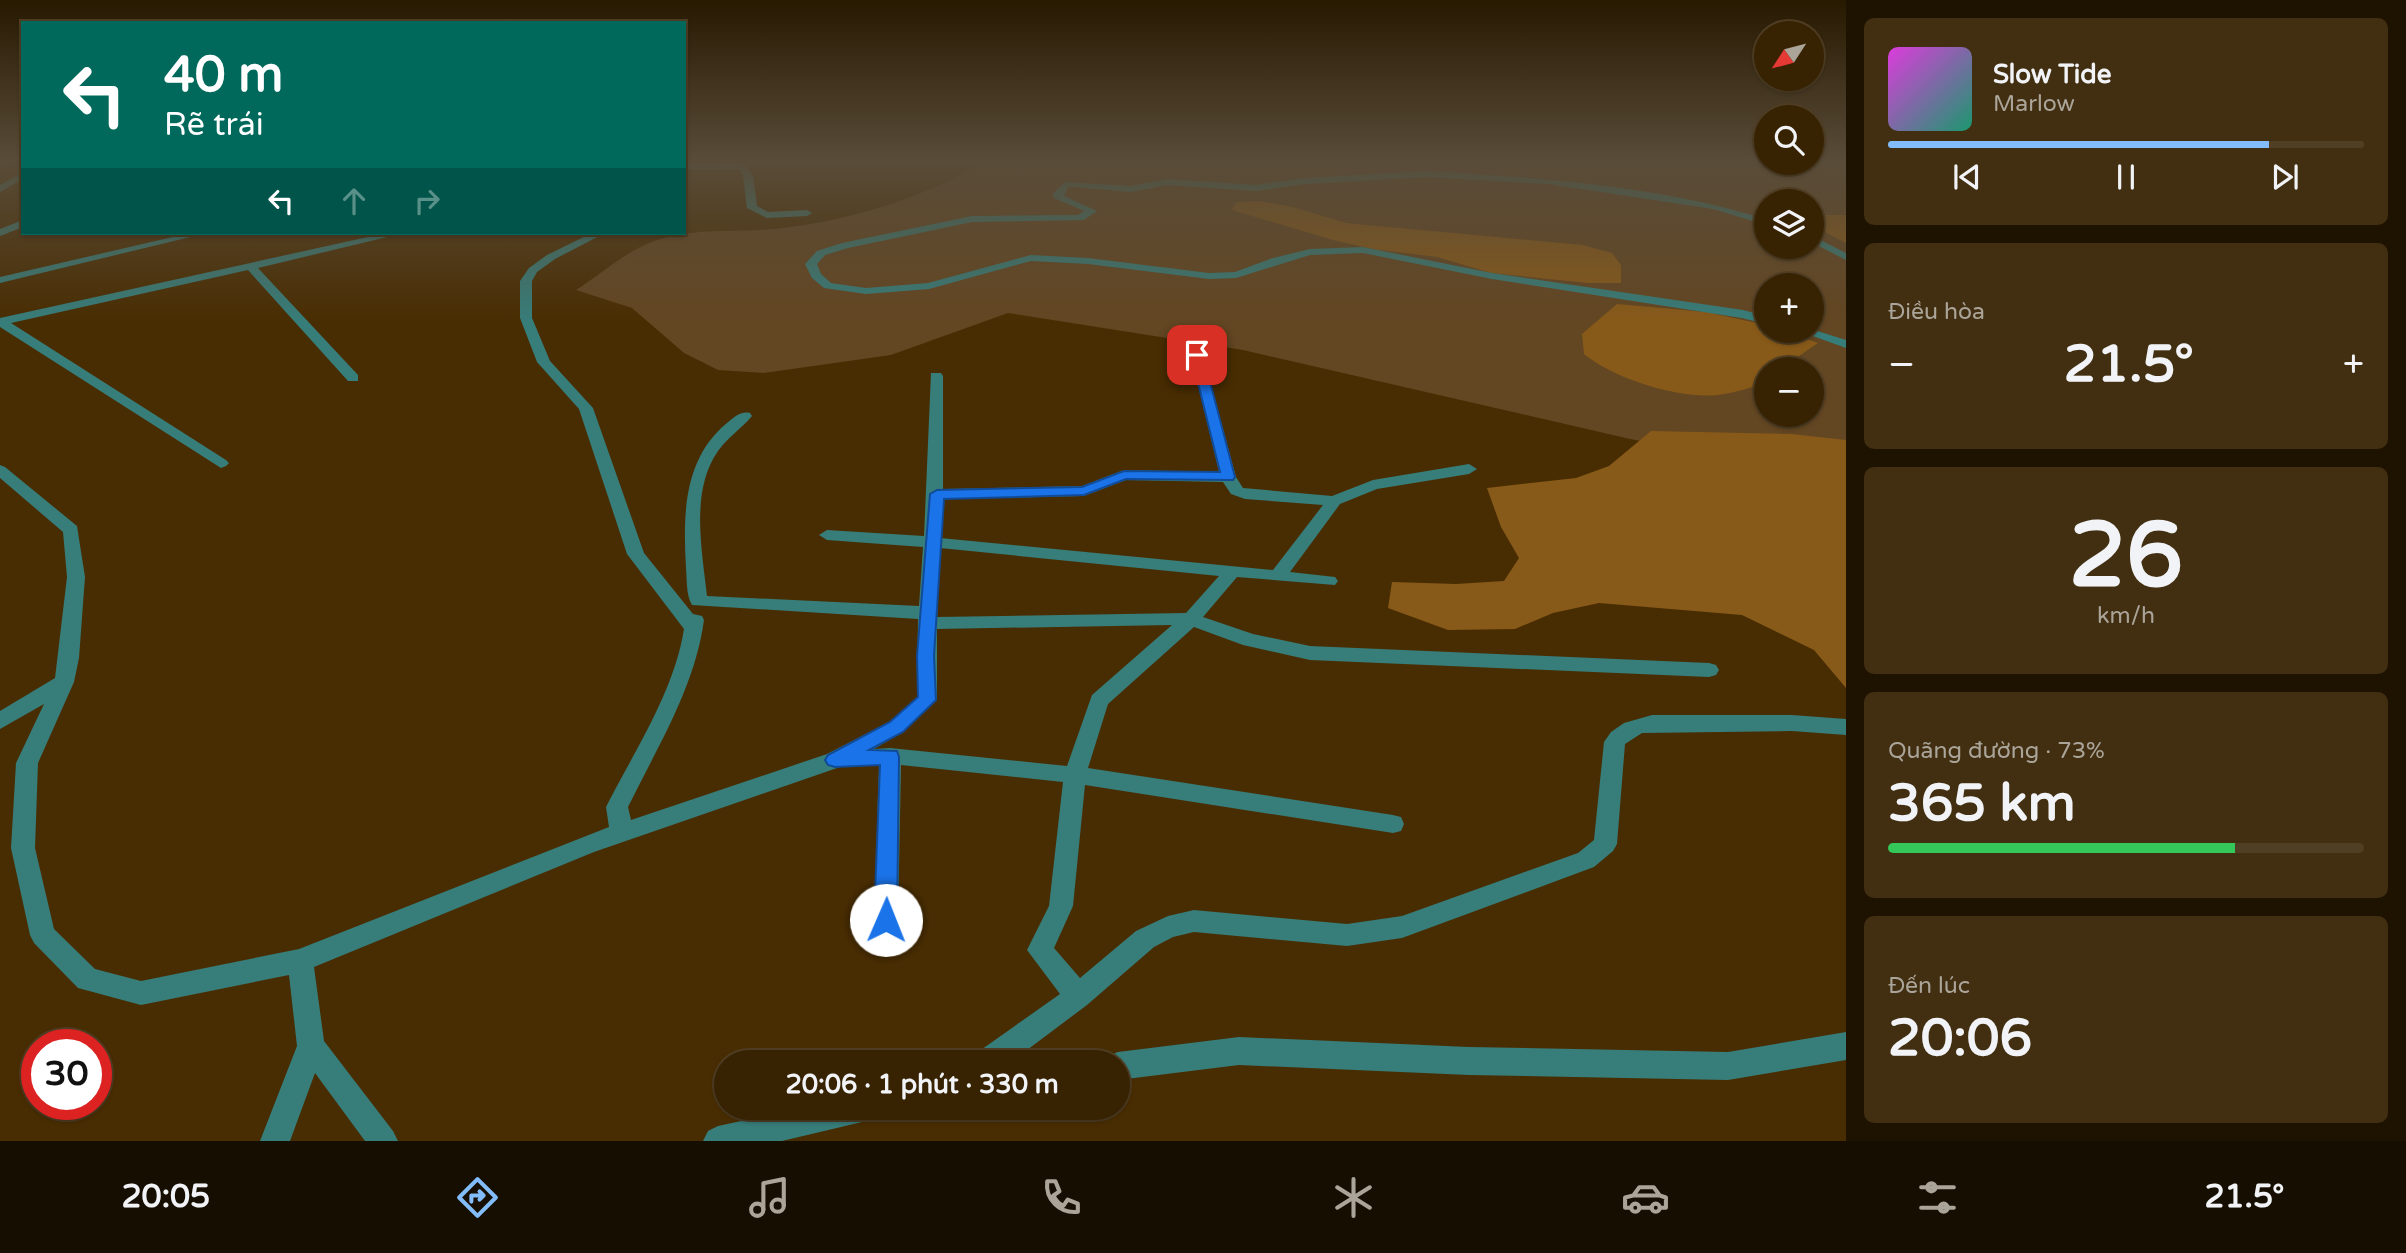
<!DOCTYPE html>
<html lang="vi">
<head>
<meta charset="utf-8">
<style>
	:root { --surface:#372202; --page:#422f11; --text:#f1f3f6; --muted:#aaa499; --line:#513f24; --accent:#82bcfa }
	body { margin:0; font-family:"Varela Round",sans-serif; background:var(--page); color:var(--text); height:100vh; display:flex; flex-direction:column; font-size:26px; white-space:nowrap }
	* { box-sizing:border-box; margin:0 }
	p { font-size:23px; color:var(--muted) }
	.icon { flex:none; width:38px; height:38px; fill:none; stroke:currentColor; stroke-width:2; stroke-linecap:round; stroke-linejoin:round }
	.map { position:relative; flex:1; overflow:hidden }
	.panel { display:flex; flex-direction:column; gap:18px; padding:18px; background:#1e1301; width:560px }
	.panel>* { flex:none }
	.guide { position:absolute; left:21px; top:21px; width:665px; height:214px; border-radius:0px; box-shadow:0 2px 5px #0004,0 0 0 2px var(--line); background:#00695c; color:#fff; overflow:hidden }
	.needle { width:46px; rotate:234deg }
	.fabs { position:absolute; left:1754px; top:21px; display:grid; gap:14px }
	.fabs a { display:grid; place-items:center; width:70px; height:70px; border-radius:50%; background:var(--surface); box-shadow:0 2px 5px #0004,0 0 0 2px var(--line); font-size:35px }
	.speed { position:absolute; left:21px; top:1029px; display:flex; gap:14px; font-size:35px; font-weight:700; text-align:center }
	.speed>* { display:grid; place-content:center; width:91px; height:91px; border-radius:50%; background:var(--surface); box-shadow:0 2px 5px #0004,0 0 0 2px var(--line); line-height:1 }
	.speed .limit { border:10px solid #d22; background:#fff; color:#111 }
	.pin { position:absolute; display:grid; place-items:center; width:60px; height:60px; color:#fff; margin:-30px; border-radius:14px; box-shadow:0 4px 10px #0006 }
	.me { position:absolute; width:77px; margin:-38px; rotate:1deg; stroke-linejoin:round; filter:drop-shadow(0 0 5px #0008) }
	.turn { display:flex; align-items:center; gap:24px; height:147px; padding:0 28px; font-size:32px }
	.turn .icon { width:91px; height:91px; stroke-width:2.5 }
	.turn b { display:block; font-size:49px; line-height:60px }
	.lanes { display:flex; align-items:center; height:66px; padding:0 28px; background:#0003; justify-content:center; gap:35px; direction:ltr }
	.lanes .off { opacity:.35 }
	.big { font-size:52px; font-weight:700; line-height:1.1 }
	.panel .card { flex:1; display:flex; flex-direction:column; justify-content:center; gap:10px; min-width:0; padding:0 24px; border-radius:10px; background:var(--page) }
	.panel .dial { align-items:center; gap:0 }
	.dial b { font-size:91px; line-height:1 }
	.song { display:flex; align-items:center; gap:21px }
	.cover { width:84px; height:84px; border-radius:10px; background:linear-gradient(135deg,hsl(300 70% 55%),hsl(160 70% 35%)) }
	.played { height:7px; border-radius:4px; background:linear-gradient(90deg,var(--accent) 80%,var(--line) 80%) }
	.keys { display:flex; justify-content:space-around; direction:ltr }
	.heat { display:flex; justify-content:space-between; align-items:center; font-size:38px; direction:ltr }
	.charge { height:10px; border-radius:5px; background:linear-gradient(90deg,#34c759 73%,var(--line) 0) }
	.trip { position:absolute; left:714px; top:1050px; width:416px; height:70px; border-radius:35px; background:var(--surface); box-shadow:0 2px 5px #0004,0 0 0 2px var(--line); font-weight:700; line-height:70px; text-align:center }
	.menu { display:flex; height:112px; justify-content:space-around; align-items:center; background:#160e01; color:var(--muted) }
	.menu .icon { width:49px; height:49px }
	.menu .current { color:var(--accent) }
	.menu b { font-size:32px; color:var(--text) }
	main { display:flex; flex:1; min-height:0 }
	.map>svg:first-child { display:block }
	.green { fill:#634622; fill-rule:evenodd }
	.forest { fill:#885a19 }
	.lines { fill:none; stroke-linecap:round; stroke-linejoin:round }
	.minor { fill:#377d7a; fill-rule:evenodd }
	.route { fill:#1a73e8; stroke:#114b97; stroke-width:2 }
</style>
</head>
<body>
<main>
<div class="map">
<svg width="1846" height="1141" viewBox="0 0 1846 1141">
	<rect width="100%" height="100%" fill="#492d02"/>
	<path class="green" d="M985 162H1846V480L1630 439 1243 350 1008 313 891 355 764 373 718 370 684 353 632 308 576 290C600 275 626 251 652 242 692 227 733 233 774 229 846 222 923 198 985 162ZM1766 201H1811V247H1766ZM1766 285H1811V331H1766ZM1766 369H1811V415H1766Z"/>
	<g class="forest">
		<path d="M1258 201 1293 207 1346 223 1583 245 1612 253 1621 265V283H1588L1491 273 1437 257 1372 249 1333 240 1232 210 1236 202Z"/>
		<path d="M1826 215H1846V243L1811 225V220Z"/>
		<path d="M1617 304 1706 312 1766 325V331H1784L1818 343 1780 369H1766V382C1751 388 1734 393 1718 395 1679 399 1614 379 1584 354L1582 334Z"/>
		<path d="M1651 431 1791 434 1846 440V688L1814 650 1742 615 1599 603 1553 613 1515 629 1448 630 1388 608 1392 582 1456 584 1504 581 1519 558 1501 527 1487 488 1576 478 1609 466Z"/>
	</g>
	<g class="lines">
		<g class="minor">
			<path d="M684 163 745 164 753 176 757 206 768 212 807 210 812 213 807 216 767 218 747 208 743 176 739 169H684Z"/>
			<path d="M1426 171C1540 178 1656 185 1766 219V225L1713 209 1549 184 1426 177 1305 184 1256 191 1168 185 1130 192 1073 187H1068L1064 196 1097 211 1084 220 972 222 848 248 825 255 817 264 821 274 831 283 866 288 928 283 1031 255 1088 258 1209 273 1235 272 1273 258 1310 249 1363 247 1492 273 1743 310 1766 316V324L1742 318 1492 279 1363 253 1310 255 1236 278 1209 279 1088 264 1031 261 929 289 866 294 824 288 812 278 805 264 817 251 842 243 972 216 1078 215 1084 211 1054 198 1053 193 1065 182 1130 186 1168 179 1256 185 1305 178Z"/>
			<path d="M23 172V179L0 192V185Z"/>
			<path d="M23 220V227L0 236V229Z"/>
			<path d="M190 233H207L0 283V277Z"/>
			<path d="M386 233H404L258 268 358 375V381H348L248 270 11 323 226 460 229 463 226 466 221 468 0 327V318Z"/>
			<path d="M592 233H605L555 259 537 272 532 281V318L550 361 593 408 644 553 693 614 702 616 704 620C695 687 658 746 628 807L631 820 827 754 889 722 917 697 918 619 692 605C686 595 687 580 686 568 683 516 683 459 727 423 735 417 740 411 750 413L752 416C741 429 728 437 718 451 690 491 702 550 707 596L919 606 923 547 827 540 819 535 827 530 924 536 931 373H941L943 376V489L1082 486 1124 470 1219 472 1191 355 1197 351 1203 355 1236 477 1243 488 1332 496 1373 480 1469 464 1477 469 1469 474 1377 489 1340 504 1290 572 1335 577 1338 581 1335 585 1237 577 1203 617 1253 634 1310 646 1709 663 1716 665 1719 670 1716 675 1709 677 1310 660 1243 645 1194 627 1108 704 1088 768 1393 815 1401 817 1404 824 1401 831 1393 833 1085 785 1073 906 1054 948 1080 978 1136 931 1168 916 1194 910 1347 924 1402 916 1578 853 1594 840 1604 742 1611 732 1624 723 1652 715H1792L1846 719V735L1792 731 1642 733 1625 744 1617 844 1613 851 1594 867 1402 938 1347 946 1194 932 1173 937 1154 947 1087 1005 1011 1062H974L978 1052 1060 994 1027 950 1049 906 1063 782 901 765 898 920 895 928 886 931 877 928 874 920 879 765 840 767 594 852 314 967 324 1041 393 1131 398 1141H365L315 1073 290 1141H260L297 1046 289 975 141 1005 78 988 34 943 30 935 11 848 16 763 44 704 0 729V711L55 678 67 577 63 532 0 478V465L5 467 77 526 85 577 79 658 74 682 38 763 35 848 54 929 95 969 141 981 299 949 609 827 606 807C635 750 674 692 684 629L627 554 579 409 537 362 520 318V281L529 268 547 255ZM1126 480 1223 482 1231 494 1245 499 1323 505 1273 570 940 538 942 499 1084 496ZM940 548 1219 576 1186 613 937 617ZM1172 625 1092 695 1067 766 890 748 874 749 903 732 937 700V629Z"/>
			<path d="M1811 235 1846 253V260L1811 242Z"/>
			<path d="M1811 329 1846 340V348L1799 331Z"/>
			<path d="M1846 1032V1060L1728 1080 1469 1075 1239 1065 1118 1080V1062H1106L1108 1056 1118 1052 1239 1037 1469 1047 1728 1052Z"/>
			<path d="M800 1108H876L872 1118 862 1122 782 1141H703L708 1131 718 1126Z"/>
		</g>
	</g>
	<linearGradient id="sky" x2="0" y2="1"><stop stop-color="#281901"/><stop offset="0.5" stop-color="#594c39"/><stop offset="1" stop-color="#594c39" stop-opacity="0"/></linearGradient>
	<rect width="1846" height="322" fill="url(#sky)"/>
	<path class="route" d="M1197 351 1203 355 1235 477 1233 480 1126 479 1084 495 944 499 934 656 936 700 903 732 869 750 897 751 899 757 897 920 894 928 886 931 878 928 874 920 880 765 835 767 828 765 825 760 828 755 890 722 918 697 917 656 930 494 937 490 1082 487 1124 471 1220 472 1191 355Z"/>
</svg>
<div class="fabs">
<a><svg class="needle" viewBox="-14 -14 28 28"><path d="M0-13l5 13h-10z" fill="#e53935"/><path d="M0 13l5-13h-10z" fill="#aaa499"/></svg></a>
<a><svg class="icon" aria-label="search" viewBox="0 0 24 24"><circle cx="10" cy="10" r="6"/><path d="M15 15l6 6"/></svg></a>
<a><svg class="icon" aria-label="layers" viewBox="0 0 24 24"><path d="M12 4l9 5-9 5-9-5zM3 14l9 5 9-5"/></svg></a>
<a>+</a>
<a>−</a>
</div>
<div class="speed"><div class="limit">30</div></div>
<div class="pin" style="left:1197px;top:355px;background:#d93025"><svg class="icon" aria-label="arrive" viewBox="0 0 24 24"><path d="M6 21V4h12l-3 4 3 4H6"/></svg></div>
<svg class="me" style="left:886px;top:920px" viewBox="-20 -20 40 40"><circle r="19" fill="#fff"/><path d="M0-13L10 11 0 6-10 11z" fill="#1a73e8"/></svg>
<div class="trip">20:06 · 1 phút · 330 m</div>
<div class="guide">
<div class="turn"><svg class="icon" aria-label="left" viewBox="0 0 24 24"><path d="M17 20v-9H6M10 6l-5 5 5 5"/></svg><div><b>40 m</b>Rẽ trái</div></div>
<div class="lanes"><svg class="icon" aria-label="left" viewBox="0 0 24 24"><path d="M17 20v-9H6M10 6l-5 5 5 5"/></svg><svg class="icon off" aria-label="ahead" viewBox="0 0 24 24"><path d="M12 20V5M6 11l6-6 6 6"/></svg><svg class="icon off" aria-label="right" viewBox="0 0 24 24"><path d="M7 20v-9h11M14 6l5 5-5 5"/></svg></div>
</div>
</div>
<section class="panel">
<div class="card">
<div class="song"><i class="cover"></i><div><b>Slow Tide</b><p>Marlow</p></div></div>
<div class="played"></div>
<div class="keys"><svg class="icon" aria-label="previous" viewBox="0 0 24 24"><path d="M18 5L8 12l10 7zM5 5v14"/></svg><svg class="icon" aria-label="pause" viewBox="0 0 24 24"><path d="M8 5v14M16 5v14"/></svg><svg class="icon" aria-label="next" viewBox="0 0 24 24"><path d="M6 5l10 7-10 7zM19 5v14"/></svg></div>
</div>
<div class="card"><p>Điều hòa</p>
<div class="heat"><a>−</a><b class="big">21.5°</b><a>+</a></div>
</div>
<div class="card dial"><b>26</b><p>km/h</p></div>
<div class="card"><p>Quãng đường · 73%</p><b class="big">365 km</b><div class="charge"></div></div>
<div class="card"><p>Đến lúc</p><b class="big">20:06</b></div>
</section>
</main>
<nav class="menu">
<b>20:05</b>
<svg class="icon current" aria-label="directions" viewBox="0 0 24 24"><path d="M12 3l9 9-9 9-9-9zM9 14v-3h6M13 9l2 2-2 2"/></svg>
<svg class="icon" aria-label="music" viewBox="0 0 24 24"><path d="M9 18V5l10-2v13"/><circle cx="6" cy="18" r="3"/><circle cx="16" cy="16" r="3"/></svg>
<svg class="icon" aria-label="phone" viewBox="0 0 24 24"><path d="M5 4h4l2 5-3 2q2 4 5 5l2-3 5 2v4C11 20 4 13 5 4z"/></svg>
<svg class="icon" aria-label="climate" viewBox="0 0 24 24"><path d="M12 3v18M4 7l16 10M4 17L20 7"/></svg>
<svg class="icon" aria-label="car" viewBox="0 0 24 24"><path d="M5 17H2v-5l4-1 3-4h7l3 4 3 1v5h-3M9 17h6M6 11h13"/><circle cx="7" cy="17" r="2"/><circle cx="17" cy="17" r="2"/></svg>
<svg class="icon" aria-label="filters" viewBox="0 0 24 24"><path d="M4 7h16M4 17h16"/><circle cx="9" cy="7" r="2"/><circle cx="15" cy="17" r="2"/></svg>
<b>21.5°</b>
</nav>
</body>
</html>
